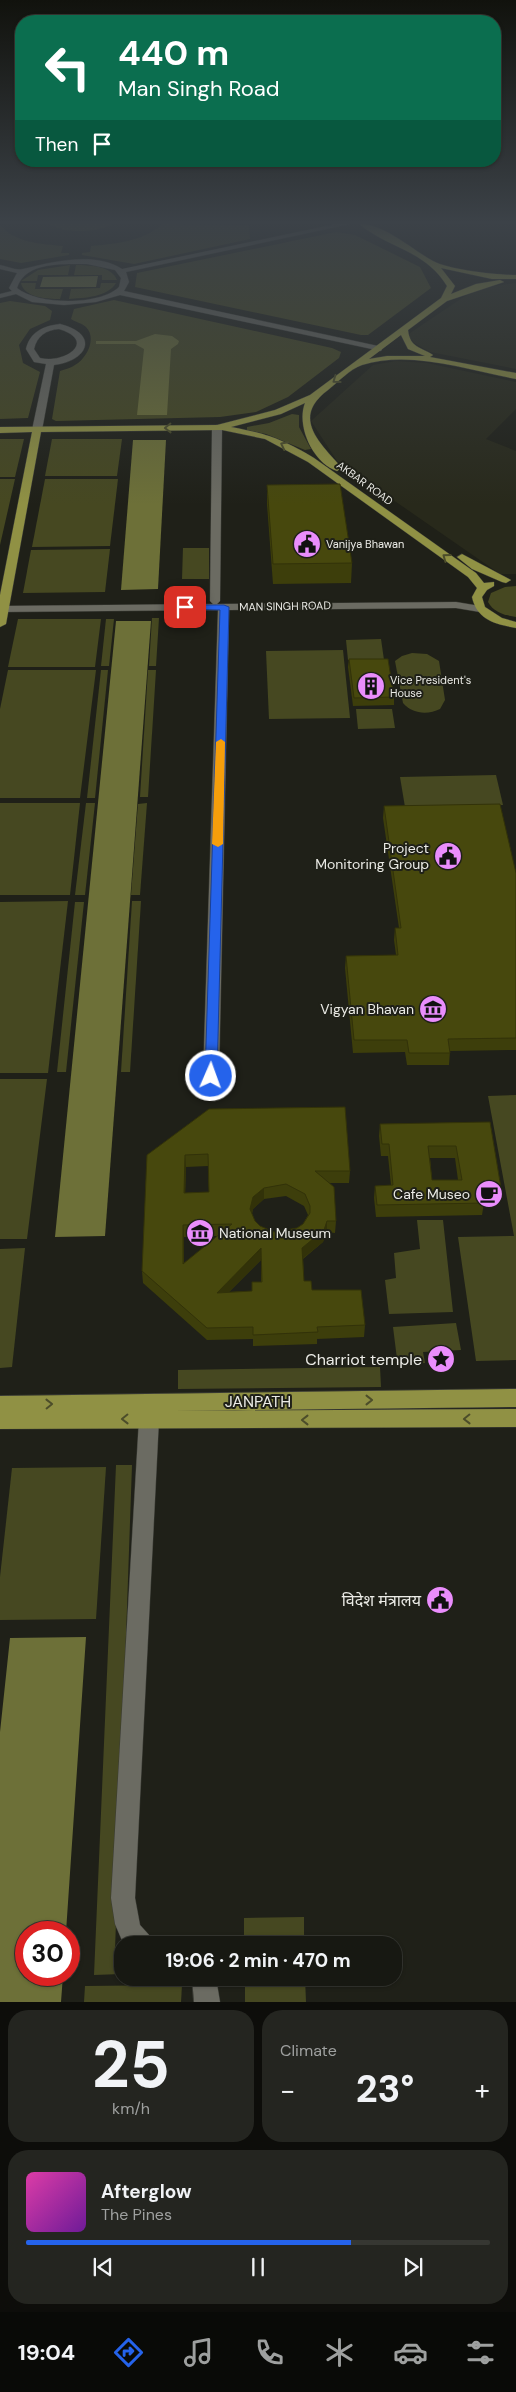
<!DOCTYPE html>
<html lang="en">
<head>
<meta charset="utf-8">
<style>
	:root { --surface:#171812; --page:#242520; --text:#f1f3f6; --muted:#9ea09f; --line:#363732; --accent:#2563eb }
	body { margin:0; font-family:"DM Sans","Noto Sans Devanagari",sans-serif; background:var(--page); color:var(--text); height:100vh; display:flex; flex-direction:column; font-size:19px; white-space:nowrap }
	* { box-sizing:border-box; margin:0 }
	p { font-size:16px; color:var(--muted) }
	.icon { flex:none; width:28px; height:28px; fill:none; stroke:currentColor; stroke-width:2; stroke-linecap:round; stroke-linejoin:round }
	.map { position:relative; height:2002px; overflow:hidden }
	.details { display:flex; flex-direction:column; gap:8px; padding:8px; background:#0d0d0a; flex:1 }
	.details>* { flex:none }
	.top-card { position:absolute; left:15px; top:15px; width:486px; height:152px; border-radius:20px; box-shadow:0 1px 4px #0004,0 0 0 1px var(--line); background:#0b6e4f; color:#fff; overflow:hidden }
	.speed { position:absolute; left:15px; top:1921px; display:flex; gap:10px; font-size:25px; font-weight:700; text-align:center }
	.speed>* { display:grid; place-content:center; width:65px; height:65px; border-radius:50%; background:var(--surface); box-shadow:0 1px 4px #0004,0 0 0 1px var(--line); line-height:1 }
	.speed .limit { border:8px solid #d22; background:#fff; color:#111 }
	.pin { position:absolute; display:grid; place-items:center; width:42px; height:42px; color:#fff; margin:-21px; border-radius:10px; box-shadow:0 2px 8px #0006 }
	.me { position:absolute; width:55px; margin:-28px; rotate:2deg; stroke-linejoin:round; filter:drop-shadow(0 0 4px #0008) }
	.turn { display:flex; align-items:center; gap:18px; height:105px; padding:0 20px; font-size:22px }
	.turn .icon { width:65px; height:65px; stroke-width:2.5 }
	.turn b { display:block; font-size:35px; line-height:42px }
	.then { display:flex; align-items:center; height:48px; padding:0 20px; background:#0003; gap:10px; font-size:19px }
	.big { font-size:38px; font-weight:700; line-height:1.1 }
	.details .widget { flex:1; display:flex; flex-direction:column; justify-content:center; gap:8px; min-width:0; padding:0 18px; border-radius:20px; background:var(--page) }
	.details .dial { align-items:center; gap:0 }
	.dial b { font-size:65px; line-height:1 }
	.song { display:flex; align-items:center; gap:15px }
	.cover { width:60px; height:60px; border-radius:8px; background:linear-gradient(135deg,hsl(320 70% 55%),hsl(280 70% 35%)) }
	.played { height:5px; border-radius:2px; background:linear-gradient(90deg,var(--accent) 70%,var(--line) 70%) }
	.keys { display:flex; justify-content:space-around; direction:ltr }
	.heat { display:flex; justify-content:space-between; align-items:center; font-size:28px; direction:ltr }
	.details .tiles { flex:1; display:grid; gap:8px; grid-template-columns:1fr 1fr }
	.widget:last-child { grid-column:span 2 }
	.trip { position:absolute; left:114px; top:1936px; width:288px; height:50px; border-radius:20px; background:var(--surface); box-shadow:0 1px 4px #0004,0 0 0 1px var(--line); font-weight:700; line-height:50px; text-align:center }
	.menu { display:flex; height:80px; justify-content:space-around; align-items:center; background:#090a07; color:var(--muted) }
	.menu .icon { width:35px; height:35px }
	.menu .active { color:var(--accent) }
	.menu b { font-size:22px; color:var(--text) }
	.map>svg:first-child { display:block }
	.built { fill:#28291b }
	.green { fill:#464821 }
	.water { fill:#6d7038 }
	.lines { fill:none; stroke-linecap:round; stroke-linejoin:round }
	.minor-casing { stroke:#3b3c36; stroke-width:1 }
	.major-casing { stroke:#3b3c36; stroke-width:1 }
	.minor { fill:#6b6b62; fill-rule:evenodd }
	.major { fill:#909144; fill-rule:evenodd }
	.wall { fill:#3d3e0b; fill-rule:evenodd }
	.shaded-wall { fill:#323209 }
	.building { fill:#47480d; stroke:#323209; fill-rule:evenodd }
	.oneway { stroke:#4c4d2a }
	.route { fill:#2563eb; stroke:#184099 }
	.slow { fill:#f59e0b }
	.labels { text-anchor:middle; stroke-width:4; stroke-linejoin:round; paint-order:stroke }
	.far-street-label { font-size:11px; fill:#ebebe6; stroke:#1f2018 }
	.far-poi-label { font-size:11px; fill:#ebebe6; stroke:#1f2018; text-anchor:start }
	.poi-label { font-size:14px; fill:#ebebe6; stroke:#1f2018; text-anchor:end }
	.near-poi-label { font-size:16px; fill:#ebebe6; stroke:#1f2018; text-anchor:end }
	.near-street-label { font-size:16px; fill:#ebebe6; stroke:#1f2018 }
</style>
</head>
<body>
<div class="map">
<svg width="516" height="2002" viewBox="0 0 516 2002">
	<rect width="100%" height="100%" fill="#1f2018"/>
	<g class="built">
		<path d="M516 283V369L430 352 414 343 410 338V333L471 292 486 287Z"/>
		<path d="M396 361 427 363 516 382V409L486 439 516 451V574H500L337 461 311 421 373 365Z"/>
	</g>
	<g class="green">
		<path d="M0 224C13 243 42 244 63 246L61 253H69V255L21 263 0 259Z"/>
		<path d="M49 224H113C95 233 67 234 49 224Z"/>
		<path d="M162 224 249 225 250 239 134 264 82 255V253L90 252 91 246C114 244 145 241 162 224Z"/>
		<path d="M336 232 355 235 420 267 431 288 368 335H361L135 287 137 273Z"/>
		<path d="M70 265 68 275H38L37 281H21L38 270Z"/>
		<path d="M76 265C89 265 112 266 117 280H102V275H74Z"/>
		<path d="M21 283H36L35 289H63L60 299C48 299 24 298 21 283Z"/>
		<path d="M101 283H116C108 297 84 298 69 299L71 289 100 288Z"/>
		<path d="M114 300 332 348 341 352 339 358 288 397 256 412 220 417 56 421 52 419 60 371C65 369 71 368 75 365 87 358 97 338 86 327 82 323 75 322 71 319L74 309Z"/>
		<path d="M10 301 45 306 52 311 50 320 30 329 19 345 23 363 40 372 28 418 0 419V303Z"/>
		<path d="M292 414 299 415V427L311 449 305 450 266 434 247 430V427L269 423Z"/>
		<path d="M0 439H24L15 477H0Z"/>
		<path d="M52 439H122L117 476H45Z"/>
		<path d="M0 479H15L0 545Z"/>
		<path d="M45 479H118L110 546 32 547Z"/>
		<path d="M183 548H209V579H182Z"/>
		<path d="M110 549 105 592 23 593 31 550Z"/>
		<path d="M516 586V617C505 615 494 613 488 602L491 593 505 587Z"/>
		<path d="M152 618H159L156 666H149Z"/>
		<path d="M18 619H101L95 667H8Z"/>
		<path d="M106 619H114L109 666H101Z"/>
		<path d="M381 639 384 660H348L346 640Z"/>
		<path d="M343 650 350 718 269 719 266 651Z"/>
		<path d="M412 653 427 654 439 661 445 700 440 709C428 715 412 714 403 703L395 661 402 656Z"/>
		<path d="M8 670H96L80 798H0V709Z"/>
		<path d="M101 670H108L95 798H87Z"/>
		<path d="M148 670H156L148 797H140Z"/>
		<path d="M356 709H392L395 728 358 729Z"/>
		<path d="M496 775 503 805 405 807 400 777Z"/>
		<path d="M0 803H80L70 895H0Z"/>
		<path d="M86 803H95L85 895H75Z"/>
		<path d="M147 803 140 895H131L138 804Z"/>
		<path d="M68 901 48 1073H0V902Z"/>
		<path d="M132 901H141L130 1072H121Z"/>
		<path d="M75 902H84L66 1072H57Z"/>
		<path d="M0 1079H47L27 1239H0Z"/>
		<path d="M516 1095V1360L476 1361 458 1237 514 1236 488 1096Z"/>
		<path d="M417 1220H443L453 1312 389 1314 385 1280 396 1278 394 1253 420 1249Z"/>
		<path d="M25 1248 12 1367 0 1368V1249Z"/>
		<path d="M456 1323 461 1350 423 1352 425 1363 410 1364 409 1358 397 1359 393 1327Z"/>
		<path d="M380 1367 381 1387 178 1389V1370Z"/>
		<path d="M116 1465H132L115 1950H122V1974L94 1975Z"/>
		<path d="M106 1467 96 1619 0 1620V1577L12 1468Z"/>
		<path d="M304 1917V1945H244V1918Z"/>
		<path d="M245 1978H305L306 2002H245Z"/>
		<path d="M182 1985 181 2002H84L85 1986Z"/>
	</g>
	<g class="water">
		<path d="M98 276 96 287H40L43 277Z"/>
		<path d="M155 334 172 336 179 341 178 344 171 349 167 415H137L144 349 135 344H96V341H136Z"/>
		<path d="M133 440H166L158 589 121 590Z"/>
		<path d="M116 621H151L105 1236 55 1237Z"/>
		<path d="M86 1637 66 1932H26V1975H63L61 2002H0V1732L10 1638Z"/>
	</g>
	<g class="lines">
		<g class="minor-casing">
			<g id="minor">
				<path d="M336 224H350L126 272 129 282 124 291 378 346 382 349 381 351 120 295 96 302 64 305 32 302 16 294 0 298V294L12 291 9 288 17 273 0 269V265C6 266 17 271 23 269 52 262 95 251 122 269ZM87 264 115 270 121 278 119 287C100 306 37 305 17 288 25 261 64 264 87 264Z"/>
				<path d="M60 324C100 334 88 361 54 365L42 430 37 433 32 430 46 364 34 362 26 349C30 332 43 326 60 324ZM59 329C98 341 65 364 40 358L34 349C37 336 46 330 59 329Z"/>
				<path d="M217 425 222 428 220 601 217 604 456 602 480 606 486 609 480 612 456 608 229 610 219 1076 217 1080H205L203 1076 218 610 0 612V606L213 604 210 601 212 428Z"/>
				<path d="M149 1410 156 1413 159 1419 135 1898 140 1925 150 1936 153 1945H124L115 1924 111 1898 139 1419 142 1413Z"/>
				<path d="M192 1978H216L220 2002H194Z"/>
			</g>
		</g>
		<g class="major-casing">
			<g id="major">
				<path d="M359 224C385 224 411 249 433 261 450 270 497 275 516 275V279H492L441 268 455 286 451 294 476 284 500 280 504 282 447 301 408 330C410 348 421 347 433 355L430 357 516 373V379C467 370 411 350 362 365 350 369 337 383 328 390 290 418 321 444 342 468L337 471C313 463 296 426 305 403L281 414 231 427C268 434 282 439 314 458L476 573 484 583 494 582V586L487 590 482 597 485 607 502 618 516 622V628C495 624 477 620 472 597L477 588 468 577 308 462 265 439 222 430 41 432 6 624 0 627V595L32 432 0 433V427L217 425 275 410 310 395 441 298 447 286C425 250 388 248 359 224ZM401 335 408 349 425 356H387L369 359Z"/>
				<path d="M462 554 511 580 506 583 502 582 472 569 457 557Z"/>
				<path d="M516 1389V1407L172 1411 516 1409V1427L0 1429V1396Z"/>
			</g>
		</g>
		<use href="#minor" class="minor"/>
		<use href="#major" class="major"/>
	</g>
	<g class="wall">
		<path d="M267 485 352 563 351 583 273 584 267 504Z"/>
		<path d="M349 659 394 697V705L353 706 348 667Z"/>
		<path d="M384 806 516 873V1050L450 1051 449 1065H407L405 1052 353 1053 345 968 346 956 396 955 394 940 395 928H399L383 818Z"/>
		<path d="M209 1109 350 1171 349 1183H329L336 1221 335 1233 327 1232 323 1242 303 1259 304 1281 312 1290 365 1325 364 1337 317 1339V1344L253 1346V1339L207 1340 143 1283 142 1271 147 1155ZM208 1166 209 1192 185 1193 186 1167ZM286 1196 304 1206 308 1215 303 1224 297 1228 274 1232 260 1226 255 1221 252 1214 253 1209 264 1199ZM217 1236 184 1263V1237ZM261 1260V1282H252V1291L229 1292Z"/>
		<path d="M490 1122 501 1188 499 1200H483L484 1203 482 1215 376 1217 374 1198 375 1186 391 1185 388 1156H381L379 1136 380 1124ZM430 1158H455L458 1180H432Z"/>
	</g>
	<g class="shaded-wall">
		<path d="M185 1155 186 1167 185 1205 184 1193Z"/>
		<path d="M264 1188V1199L253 1209 250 1221V1209L253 1197Z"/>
		<path d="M327 1221V1232L323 1242 302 1259V1248Z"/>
		<path d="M183 1225 184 1237 183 1275Z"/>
		<path d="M261 1248V1260L217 1304V1293Z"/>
	</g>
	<g class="building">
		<path d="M340 484 352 563 273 564 267 485Z"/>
		<path d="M349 659H388L394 697 354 698Z"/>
		<path d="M500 804 516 873V1038L448 1039 450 1053H409L407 1040H354L346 956 398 955 395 928H401L384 806Z"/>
		<path d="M345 1107 350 1171H315L334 1187 336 1221H327L324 1230 302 1248 304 1281H311L312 1290H361L365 1325 317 1327 318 1332 253 1335V1327L207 1328 142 1271 147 1155 209 1109ZM208 1154 209 1192 184 1193 185 1155ZM286 1184 305 1194 310 1206V1213L303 1224 297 1228 274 1232 260 1226 255 1221 250 1209 253 1197 264 1188ZM232 1224 183 1264V1225ZM261 1248 262 1282H252V1291L217 1293Z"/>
		<path d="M490 1122 501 1188H481L484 1203 377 1205 375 1186 393 1185 389 1144H382L380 1124ZM428 1146H456L462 1180H432Z"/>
	</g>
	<defs><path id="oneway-chevron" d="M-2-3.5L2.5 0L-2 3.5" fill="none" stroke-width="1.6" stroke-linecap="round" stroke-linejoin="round" transform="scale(1.25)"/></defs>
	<g class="oneway">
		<use href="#oneway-chevron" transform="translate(336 380) rotate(144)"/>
		<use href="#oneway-chevron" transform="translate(168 428) rotate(179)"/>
		<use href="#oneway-chevron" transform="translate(284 445) rotate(-153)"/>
		<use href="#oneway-chevron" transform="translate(446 557) rotate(-144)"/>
		<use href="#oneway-chevron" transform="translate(369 1400)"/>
		<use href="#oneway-chevron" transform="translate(49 1404) rotate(-1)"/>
		<use href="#oneway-chevron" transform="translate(125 1419) rotate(179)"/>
		<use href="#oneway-chevron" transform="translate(467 1419) rotate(179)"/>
		<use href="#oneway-chevron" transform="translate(305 1420) rotate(-180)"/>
	</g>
	<linearGradient id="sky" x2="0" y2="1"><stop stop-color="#11120d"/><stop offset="0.44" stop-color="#3c4248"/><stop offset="1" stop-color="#3c4248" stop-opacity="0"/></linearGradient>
	<rect width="516" height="505" fill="url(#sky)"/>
	<path class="route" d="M185 605H224L229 607 217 1076 211 1080 205 1076 220 610 182 609V606Z"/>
	<path class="slow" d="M221 739 225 742 223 844 218 847 212 844 216 742Z"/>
	<defs>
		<g id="civic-disc" transform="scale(1.4375)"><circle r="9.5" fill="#ea8dfc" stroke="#1f2018"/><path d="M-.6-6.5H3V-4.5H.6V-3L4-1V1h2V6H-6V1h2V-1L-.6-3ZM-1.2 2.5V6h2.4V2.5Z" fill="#111"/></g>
		<g id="building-disc" transform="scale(1.4375)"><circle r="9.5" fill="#ea8dfc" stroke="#1f2018"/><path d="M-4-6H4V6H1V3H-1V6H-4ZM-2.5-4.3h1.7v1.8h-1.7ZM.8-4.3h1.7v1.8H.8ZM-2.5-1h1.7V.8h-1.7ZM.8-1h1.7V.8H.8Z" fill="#111"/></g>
		<g id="museum-disc" transform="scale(1.4375)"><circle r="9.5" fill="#ea8dfc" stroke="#1f2018"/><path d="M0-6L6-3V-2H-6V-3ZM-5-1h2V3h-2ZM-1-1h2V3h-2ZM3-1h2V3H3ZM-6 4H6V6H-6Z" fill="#111"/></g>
		<g id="cafe-disc" transform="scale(1.4375)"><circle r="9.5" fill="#ea8dfc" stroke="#1f2018"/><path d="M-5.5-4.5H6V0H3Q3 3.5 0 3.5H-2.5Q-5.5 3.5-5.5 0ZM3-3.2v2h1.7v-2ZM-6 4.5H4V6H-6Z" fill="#111"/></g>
		<g id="sight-disc" transform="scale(1.4375)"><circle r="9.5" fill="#ea8dfc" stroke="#1f2018"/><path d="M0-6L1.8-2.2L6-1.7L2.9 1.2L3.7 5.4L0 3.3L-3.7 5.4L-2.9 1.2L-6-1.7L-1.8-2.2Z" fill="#111"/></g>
	</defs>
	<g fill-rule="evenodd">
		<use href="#civic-disc" x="307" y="544"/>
		<use href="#building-disc" x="371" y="686"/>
		<use href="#civic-disc" x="448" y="856"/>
		<use href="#museum-disc" x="433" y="1009"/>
		<use href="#cafe-disc" x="489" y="1194"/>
		<use href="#museum-disc" x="200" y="1233"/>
		<use href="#sight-disc" x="441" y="1359"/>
		<use href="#civic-disc" x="440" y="1600"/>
	</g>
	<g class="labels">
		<g class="far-street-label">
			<text transform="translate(365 483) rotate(36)" y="4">AKBAR ROAD</text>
			<text transform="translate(285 606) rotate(-1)" y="4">MAN SINGH ROAD</text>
		</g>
		<g class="far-poi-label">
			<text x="326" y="548">Vanijya Bhawan</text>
			<text x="390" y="684">Vice President's<tspan x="390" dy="13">House</tspan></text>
		</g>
		<g class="poi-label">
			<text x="429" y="853">Project<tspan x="429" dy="16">Monitoring Group</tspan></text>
			<text x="414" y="1014">Vigyan Bhavan</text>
			<text x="470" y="1199">Cafe Museo</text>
			<text x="219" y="1238" text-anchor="start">National Museum</text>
		</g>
		<g class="near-poi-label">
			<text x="422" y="1365">Charriot temple</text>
			<text x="421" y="1606">विदेश मंत्रालय</text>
		</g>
		<g class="near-street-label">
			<text x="258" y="1407">JANPATH</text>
		</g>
	</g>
</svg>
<div class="speed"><div class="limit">30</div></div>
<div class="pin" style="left:185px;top:607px;background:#d93025"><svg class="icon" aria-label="arrive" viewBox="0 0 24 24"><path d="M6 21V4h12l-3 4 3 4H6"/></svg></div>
<svg class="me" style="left:211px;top:1076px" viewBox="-20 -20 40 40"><circle r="17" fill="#2563eb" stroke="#fff" stroke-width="3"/><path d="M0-11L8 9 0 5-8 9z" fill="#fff"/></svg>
<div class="trip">19:06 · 2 min · 470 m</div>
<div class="top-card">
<div class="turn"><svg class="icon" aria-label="left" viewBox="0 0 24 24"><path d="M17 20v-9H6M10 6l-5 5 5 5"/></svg><div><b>440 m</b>Man Singh Road</div></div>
<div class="then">Then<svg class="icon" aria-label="arrive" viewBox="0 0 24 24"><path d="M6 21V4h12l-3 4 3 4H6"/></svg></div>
</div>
</div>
<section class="details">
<div class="tiles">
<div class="widget dial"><b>25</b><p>km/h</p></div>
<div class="widget"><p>Climate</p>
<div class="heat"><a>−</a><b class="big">23°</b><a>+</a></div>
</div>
<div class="widget">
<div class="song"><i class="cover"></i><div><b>Afterglow</b><p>The Pines</p></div></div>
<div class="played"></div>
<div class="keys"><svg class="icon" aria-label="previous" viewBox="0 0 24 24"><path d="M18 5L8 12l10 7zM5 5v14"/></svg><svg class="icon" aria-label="pause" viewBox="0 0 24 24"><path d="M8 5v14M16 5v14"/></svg><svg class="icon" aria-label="next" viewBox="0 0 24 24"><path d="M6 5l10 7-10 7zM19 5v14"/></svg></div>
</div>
</div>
</section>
<nav class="menu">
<b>19:04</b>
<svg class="icon active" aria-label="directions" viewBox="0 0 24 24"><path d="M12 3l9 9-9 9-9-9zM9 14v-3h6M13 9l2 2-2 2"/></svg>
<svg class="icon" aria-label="music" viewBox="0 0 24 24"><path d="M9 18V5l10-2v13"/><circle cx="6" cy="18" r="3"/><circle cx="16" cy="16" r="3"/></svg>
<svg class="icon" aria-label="phone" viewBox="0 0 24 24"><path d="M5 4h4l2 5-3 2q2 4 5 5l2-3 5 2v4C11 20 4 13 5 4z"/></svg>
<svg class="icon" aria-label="climate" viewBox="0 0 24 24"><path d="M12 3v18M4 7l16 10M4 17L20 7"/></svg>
<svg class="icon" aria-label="car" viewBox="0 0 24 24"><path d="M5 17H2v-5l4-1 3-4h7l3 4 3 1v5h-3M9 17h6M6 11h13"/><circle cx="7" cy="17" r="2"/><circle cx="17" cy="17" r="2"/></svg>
<svg class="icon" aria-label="filters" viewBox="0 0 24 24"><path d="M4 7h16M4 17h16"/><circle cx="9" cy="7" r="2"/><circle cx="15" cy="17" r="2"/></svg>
</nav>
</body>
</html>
